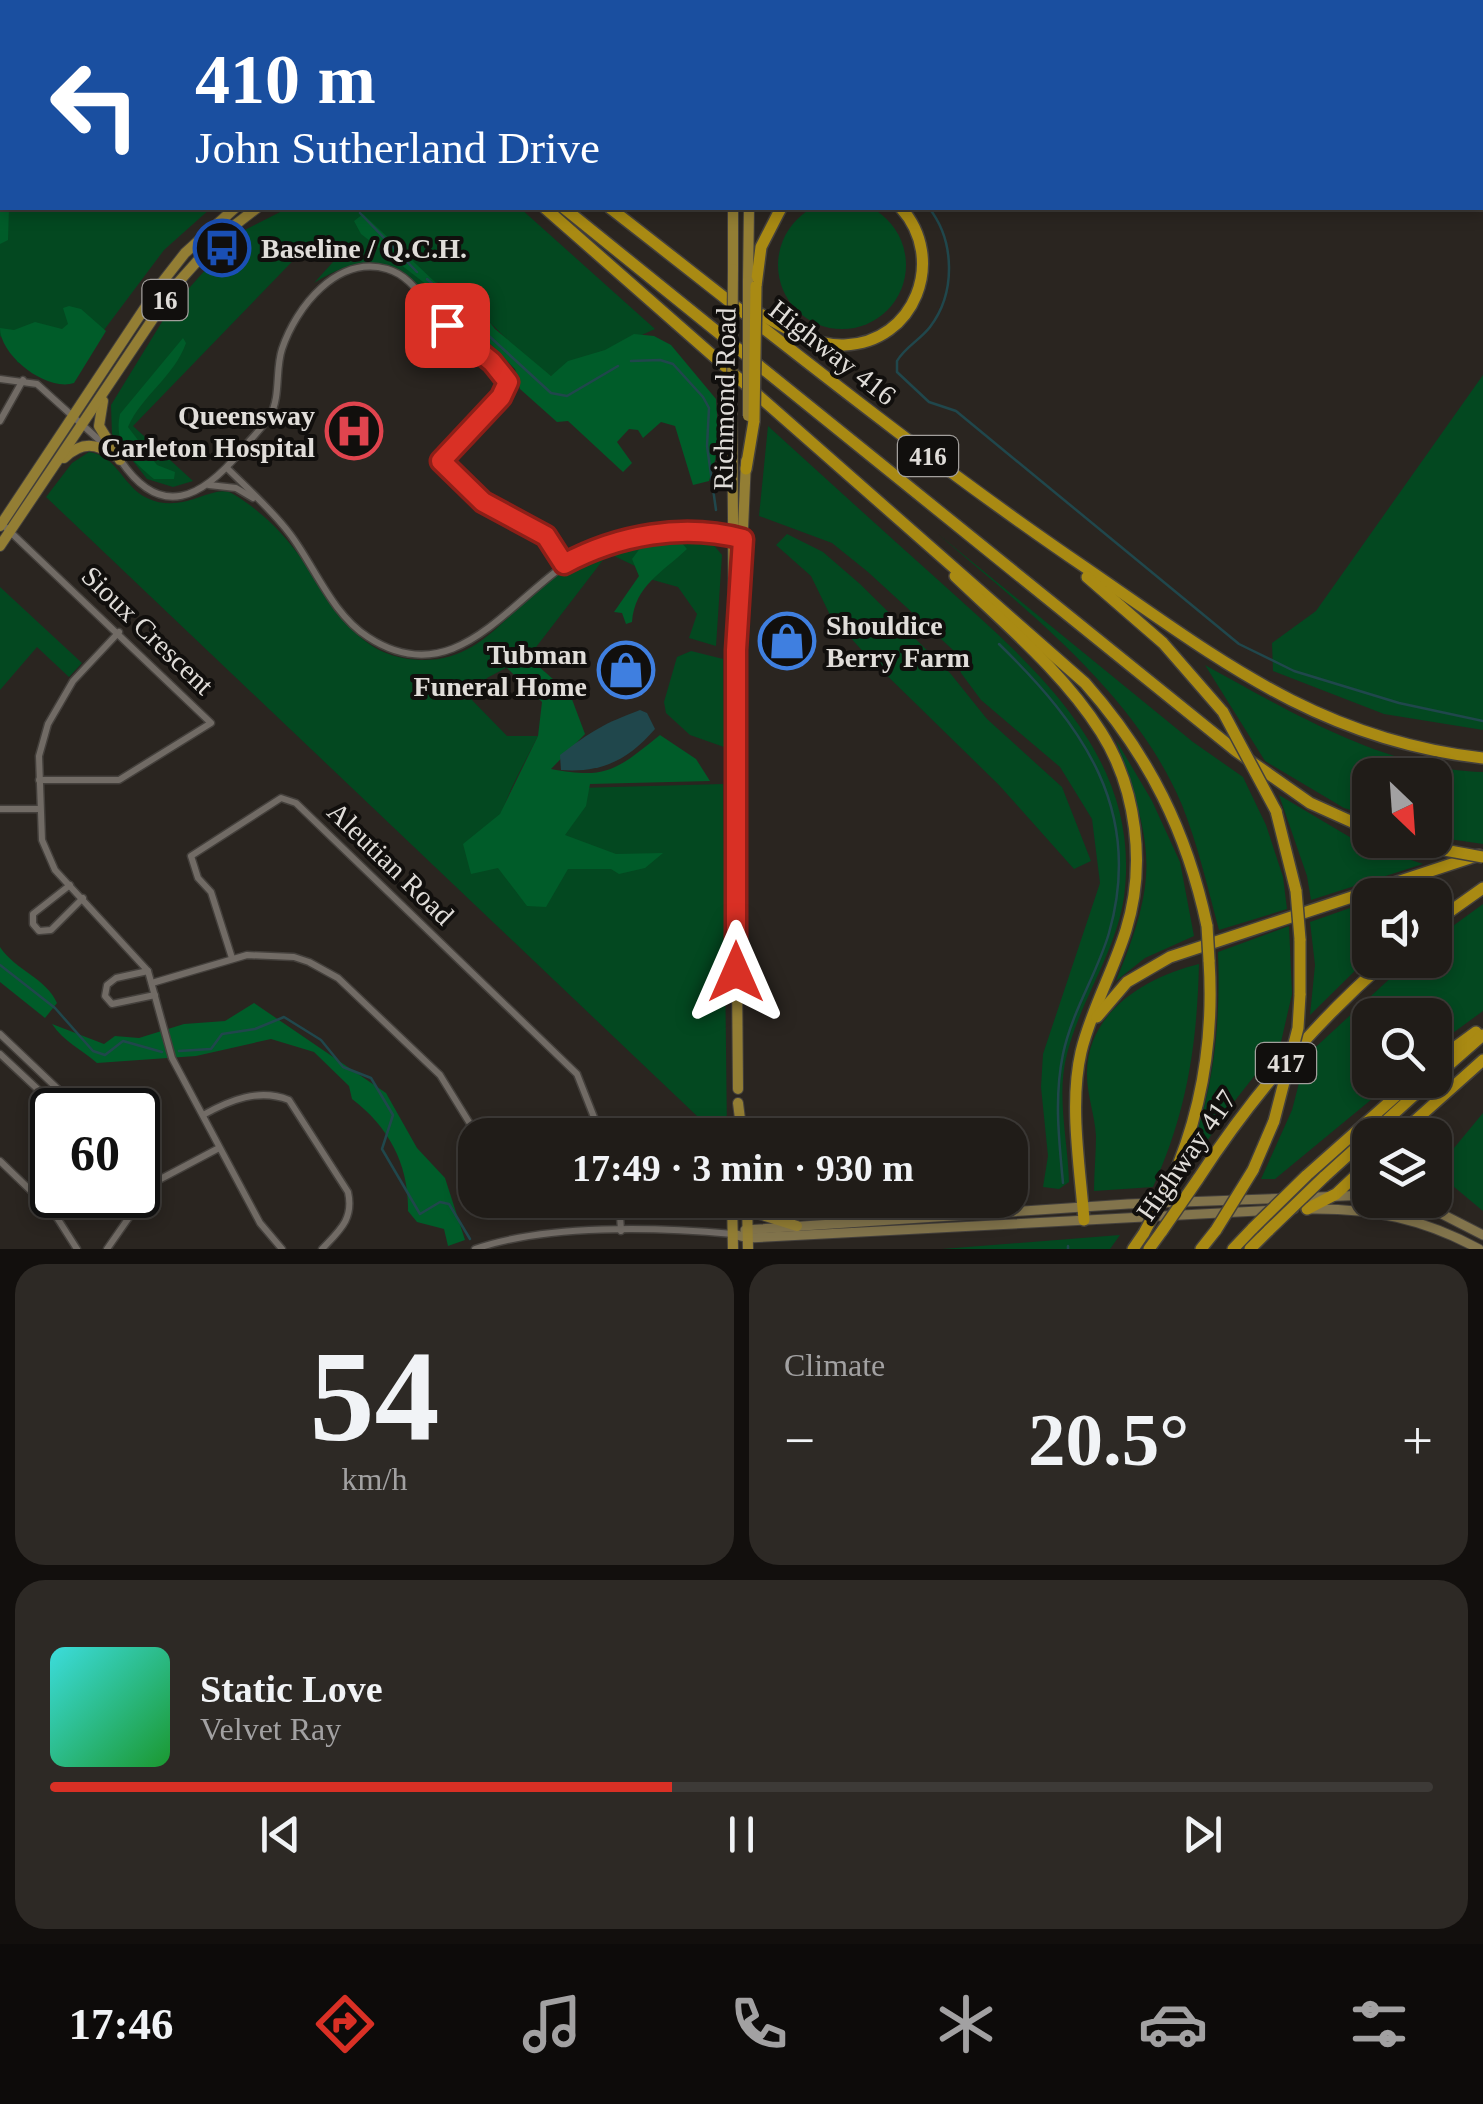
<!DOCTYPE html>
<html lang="en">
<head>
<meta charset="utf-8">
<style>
	:root { --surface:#201c18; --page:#2d2925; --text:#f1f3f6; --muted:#a2a1a2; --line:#3d3a37; --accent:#d93025 }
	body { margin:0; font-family:"Times New Roman",serif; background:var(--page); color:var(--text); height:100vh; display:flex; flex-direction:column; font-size:38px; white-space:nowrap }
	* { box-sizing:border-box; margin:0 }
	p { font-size:32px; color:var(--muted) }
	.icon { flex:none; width:55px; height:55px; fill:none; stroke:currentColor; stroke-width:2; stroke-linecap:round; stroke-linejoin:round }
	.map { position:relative; height:1249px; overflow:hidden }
	.sheet { display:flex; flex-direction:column; gap:15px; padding:15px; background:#120f0d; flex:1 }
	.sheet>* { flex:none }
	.hud { position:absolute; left:0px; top:0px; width:1485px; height:210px; box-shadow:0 5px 15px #0003,0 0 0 2px var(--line); background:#1a4fa0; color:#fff; overflow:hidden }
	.needle { width:65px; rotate:155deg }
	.buttons { position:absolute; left:1352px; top:758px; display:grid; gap:20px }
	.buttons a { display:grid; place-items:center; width:100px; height:100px; border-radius:20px; background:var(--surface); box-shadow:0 5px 15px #0003,0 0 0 2px var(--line); font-size:50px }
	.speed { position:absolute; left:30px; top:1088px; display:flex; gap:20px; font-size:50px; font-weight:700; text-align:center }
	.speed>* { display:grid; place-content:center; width:130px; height:130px; border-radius:50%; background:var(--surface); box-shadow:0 5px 15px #0003,0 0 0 2px var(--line); line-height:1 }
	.speed .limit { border:5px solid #111; border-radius:15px; background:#fff; color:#111 }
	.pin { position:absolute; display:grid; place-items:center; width:85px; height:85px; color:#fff; margin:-42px; border-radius:20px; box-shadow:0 5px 15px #0006 }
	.me { position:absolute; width:110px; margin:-55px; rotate:0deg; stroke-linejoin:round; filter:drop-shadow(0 0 8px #0008) }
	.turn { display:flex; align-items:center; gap:35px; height:210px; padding:0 30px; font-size:45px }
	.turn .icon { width:130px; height:130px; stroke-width:2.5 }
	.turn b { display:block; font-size:70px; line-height:85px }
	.big { font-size:75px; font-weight:600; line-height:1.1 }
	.sheet .tile { flex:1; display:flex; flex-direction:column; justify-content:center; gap:15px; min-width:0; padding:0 35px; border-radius:30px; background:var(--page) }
	.sheet .dial { align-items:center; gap:0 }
	.dial b { font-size:130px; line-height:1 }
	.song { display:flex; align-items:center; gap:30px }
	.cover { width:120px; height:120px; border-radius:15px; background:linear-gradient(135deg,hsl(180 70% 55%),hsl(130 70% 35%)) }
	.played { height:10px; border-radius:5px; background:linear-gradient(90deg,var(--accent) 45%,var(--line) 45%) }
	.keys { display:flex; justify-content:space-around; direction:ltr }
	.heat { display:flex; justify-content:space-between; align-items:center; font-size:55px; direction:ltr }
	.sheet .tiles { flex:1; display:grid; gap:15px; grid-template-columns:1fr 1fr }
	.tile:last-child { grid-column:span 2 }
	.trip { position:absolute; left:458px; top:1118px; width:570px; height:100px; border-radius:30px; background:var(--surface); box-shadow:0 5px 15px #0003,0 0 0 2px var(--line); font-weight:600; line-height:100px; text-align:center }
	.tabs { display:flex; height:160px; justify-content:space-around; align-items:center; background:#0d0b0a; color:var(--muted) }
	.tabs .icon { width:70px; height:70px }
	.tabs .selected { color:var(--accent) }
	.tabs b { font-size:45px; color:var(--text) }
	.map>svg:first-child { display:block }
	.green { fill:#034820 }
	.forest { fill:#005c29 }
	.water { fill:#20474c }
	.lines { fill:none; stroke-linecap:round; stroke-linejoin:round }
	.stream { stroke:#20474c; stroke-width:2.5 }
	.minor-casing { stroke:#44403c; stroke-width:9 }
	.secondary-casing { stroke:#44403c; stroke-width:11 }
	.primary-casing { stroke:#44403c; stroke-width:12 }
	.motorway-casing { stroke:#44403c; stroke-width:14 }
	.minor { stroke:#716b65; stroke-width:6 }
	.secondary { stroke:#82744c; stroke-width:9 }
	.primary { stroke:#937e34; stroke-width:10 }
	.motorway { stroke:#a98a13; stroke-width:11 }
	.rail-casing { stroke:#8b8783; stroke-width:6 }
	.rail { stroke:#110f0d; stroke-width:2.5; stroke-dasharray:8; stroke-linecap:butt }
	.primary-bridge-casing { stroke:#44403c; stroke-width:12; stroke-linecap:butt }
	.motorway-bridge-casing { stroke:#44403c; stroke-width:14; stroke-linecap:butt }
	.primary-bridge { stroke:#937e34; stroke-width:10 }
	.motorway-bridge { stroke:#a98a13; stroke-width:11 }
	.route-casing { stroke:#8d1f18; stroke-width:25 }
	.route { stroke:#d93025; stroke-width:18 }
	.labels { text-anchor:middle; stroke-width:8; stroke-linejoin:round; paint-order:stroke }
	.shield { fill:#110f0d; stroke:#a29f9c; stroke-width:2.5 }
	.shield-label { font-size:25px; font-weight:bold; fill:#e0ddd9 }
	.poi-label { font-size:28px; font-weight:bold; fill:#e0ddd9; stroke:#110f0d; text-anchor:start }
	.street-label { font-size:28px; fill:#e0ddd9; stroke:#110f0d }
</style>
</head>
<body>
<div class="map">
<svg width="1483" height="1249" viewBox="0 0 1483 1249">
	<rect width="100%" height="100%" fill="#2a2520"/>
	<g class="green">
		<circle cx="842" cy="265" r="64"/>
		<path d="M4 208H211L164 250 65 382 17 362 15 349 0 336V210Z"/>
		<path d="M288 208H520L655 329 551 376 536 368 451 284 435 282 424 290C387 254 355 257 314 283L333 262 312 241 133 426 193 481 173 487 147 479 112 434 111 405 168 312 237 234Z"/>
		<path d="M1483 375V730L1384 714 1273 671 1272 643 1316 611Z"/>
		<path d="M768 426C824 477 880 528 937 579 1031 664 1143 755 1124 897 1116 952 1080 1001 1067 1054 1056 1096 1068 1140 1069 1182L1059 1189 1043 1187 1048 1156 1041 1087 1043 1054 1100 883 1092 819 1060 767 981 700 961 673 953 650 868 572 832 543 759 516Z"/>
		<path d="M89 452C117 455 123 487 147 498 184 516 213 482 233 494 261 510 286 536 304 562 336 608 356 657 420 660 502 663 526 566 599 556L603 560 530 655 487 678 472 700 507 736H538C507 799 471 844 527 904L577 788 723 784 727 1135H717L46 497 72 463Z"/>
		<path d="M787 534 823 552 860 584 950 673 987 719 1062 787 1091 861 1074 869 999 785 867 656 830 615 811 576 776 545Z"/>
		<path d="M938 534 1193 742 1243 777 1266 825 1283 877 1287 909 1219 930C1208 889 1198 845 1182 805 1135 693 1027 611 938 534Z"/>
		<path d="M693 540 712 543 722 555 716 646 689 638 697 614 678 587 639 576 635 566 614 556 615 549 644 542Z"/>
		<path d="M0 587 82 663 69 677 37 647 0 690Z"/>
		<path d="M691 651 723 659 724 747 690 735 666 713 664 702 677 657Z"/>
		<path d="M1205 665C1287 710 1387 770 1483 772V844L1435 837V775H1370V816L1344 808 1265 761Z"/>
		<path d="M1116 740 1152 801 1180 862 1194 936 1145 958 1116 981C1160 874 1153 847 1116 740Z"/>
		<path d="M1279 795 1358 842 1423 864 1311 900 1307 876Z"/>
		<path d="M1370 901V956L1310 1015 1315 965 1310 922Z"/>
		<path d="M1483 904V1011L1435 1046V1015H1370V1080H1395L1275 1179H1261L1292 1110 1306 1056 1410 960H1435V939Z"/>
		<path d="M1289 926 1292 994 1281 1042 1226 1112 1185 1175 1181 1173C1213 1101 1221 1030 1218 952Z"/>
		<path d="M1199 964C1197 1045 1187 1112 1153 1187L1094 1191C1094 1173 1096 1154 1096 1136 1095 1116 1087 1095 1087 1075 1086 1012 1146 977 1199 964Z"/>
		<path d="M1483 1113V1211L1435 1171Z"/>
		<path d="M1120 1235 1110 1249H942Z"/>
	</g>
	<g class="forest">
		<path d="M0 0 237 2H2V208H9L8 240 0 244Z"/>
		<path d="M363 214 435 282 465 291 495 329 551 376 568 361 605 350 634 334 654 336 671 345 716 399 719 447 709 481 693 485 675 426 661 422 643 438 638 430 629 429 617 442 632 463 623 472 568 421 557 422 520 389 515 369 449 302 361 234 354 221Z"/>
		<path d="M69 306 81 309 106 331 74 383C47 392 0 356 0 328L14 330 35 322 62 329 68 324 63 308Z"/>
		<path d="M183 338 186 343C174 377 142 395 128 427L157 465 175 472 174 479H154C133 461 113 445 120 414Z"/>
		<path d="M653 543 681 542 687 549C662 573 635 585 632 622L626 624 622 613 614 612 639 576 632 559 641 547Z"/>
		<path d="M514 657 529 658 570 694 585 734 551 769C608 780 617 769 660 735L696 759 710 781 590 784 586 806 565 835 616 854 663 853 645 868 619 874 611 869H568L546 907 527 906 498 868 471 874 463 844 500 814 538 736 542 702 506 667Z"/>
		<path d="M0 947C15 970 46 978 57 1003L45 1018 0 982Z"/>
		<path d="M254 1003 386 1093 417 1148 445 1178 465 1240 448 1246 444 1229 417 1222 408 1211C409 1165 389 1127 352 1099L349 1086 314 1052 271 1039 196 1056 97 1063C81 1049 64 1042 52 1024L104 1044 115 1036 139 1038 184 1024 225 1021Z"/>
	</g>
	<path class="water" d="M640 710 647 713 655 729C628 760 602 773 561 770L560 755C591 731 605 723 640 710Z"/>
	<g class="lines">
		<g class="stream">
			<path d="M929 208C955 241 956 293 930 327 920 340 905 347 897 361V372L929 402 956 411 1239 644 1294 671 1399 703 1483 721"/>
			<path d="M360 213 417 272"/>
			<path d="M427 279 551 393 567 396 618 366"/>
			<path d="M631 361 660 360 673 364 703 397 709 408 707 446 716 510"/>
			<path d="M999 644C1083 726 1144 810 1109 933 1097 974 1072 1011 1063 1054 1054 1097 1059 1140 1063 1183"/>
			<path d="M0 965 55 1008 93 1051 105 1055 123 1041 162 1052"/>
			<path d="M179 1051 211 1049 222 1034 255 1029 284 1017 321 1040 343 1067 371 1078 393 1115 382 1149 420 1214 440 1202 449 1204 470 1239"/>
			<path d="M1068 1246V1249"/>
		</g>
		<g class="minor-casing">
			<g id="minor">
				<path d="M0 379 37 384 108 448"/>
				<path d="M0 421 23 380"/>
				<path d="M121 461C161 520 202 498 241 451 250 439 262 429 270 416 281 396 275 370 282 349 296 307 337 255 387 269 408 275 419 293 432 309 453 333 496 352 508 382L501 397 441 461 483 502 546 536 565 564"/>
				<path d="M227 468C248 489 272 510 290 534 315 567 332 614 368 637 464 700 519 578 597 547 638 530 688 530 732 536"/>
				<path d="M209 485 236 488 253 498"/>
				<path d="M2 524 211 723 119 780H39"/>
				<path d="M119 632 73 681 48 724 39 756 42 840 55 870 148 971 172 1058 260 1223 282 1249"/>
				<path d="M0 809H38"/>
				<path d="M70 885 33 914V924L39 931 51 930 83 898"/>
				<path d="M232 958 211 892 198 878 191 856 281 798 296 803 577 1074 601 1135"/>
				<path d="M148 971 116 978 107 985 105 996 112 1004 155 995"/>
				<path d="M152 983 247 955 294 957 309 962 338 978 440 1075 477 1135"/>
				<path d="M0 1034 80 1110"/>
				<path d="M0 1054 60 1110"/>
				<path d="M203 1115C230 1100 259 1088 289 1100L348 1192C354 1219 340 1230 322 1249"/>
				<path d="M0 1161 54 1213 77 1249"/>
				<path d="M138 1168 147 1189"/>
				<path d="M619 1200 621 1231"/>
				<path d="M107 1249 153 1183 219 1148"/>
				<path d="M475 1249C547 1224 656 1227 733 1234"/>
			</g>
		</g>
		<g class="secondary-casing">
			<g id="secondary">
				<path d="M258 0 261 2"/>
				<path d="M1398 1200 1438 1212 1483 1235"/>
				<path d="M1309 1209C1372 1208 1424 1219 1479 1249"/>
				<path d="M745 1230 1128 1204 1370 1195"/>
				<path d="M733 1234 748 1238 1294 1209"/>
			</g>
		</g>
		<g class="primary-casing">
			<g id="primary">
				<path d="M746 0 747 2"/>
				<path d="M736 2V0"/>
				<path d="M733 269V208"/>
				<path d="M748 281 749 208"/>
				<path d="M103 401 99 426 120 460"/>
				<path d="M732 404 738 1089"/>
				<path d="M64 458C82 441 96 443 115 456"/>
				<path d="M0 526 160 285 185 253 235 208"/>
				<path d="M0 546 175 286 218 238 257 208"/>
				<path d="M739 619 746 461"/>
				<path d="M738 1103 742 1135"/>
				<path d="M732 1200 733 1249"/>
				<path d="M747 1200 748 1249"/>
				<path d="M748 1200 759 1214 797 1226"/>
			</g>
		</g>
		<g class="motorway-casing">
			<g id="motorway">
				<path d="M312 0 315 2"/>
				<path d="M353 0 356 2"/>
				<path d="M545 208 1085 683C1149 755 1187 832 1207 926"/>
				<path d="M564 208 1236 751 1310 803 1370 830"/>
				<path d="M610 208C767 330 921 456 1086 568 1217 658 1319 740 1483 758"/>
				<path d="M756 286 761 247 781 208"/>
				<path d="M750 308C779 324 810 346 844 345 915 343 947 259 901 208"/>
				<path d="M746 469 754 421"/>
				<path d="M955 576C1006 625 1063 672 1101 732 1137 789 1146 866 1126 930 1113 972 1091 1010 1081 1052 1069 1104 1080 1167 1084 1220"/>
				<path d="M1087 577 1163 643 1223 712"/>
				<path d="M1276 811 1296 891"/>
				<path d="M1401 840 1417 845"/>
				<path d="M1435 922 1483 888"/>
				<path d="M1300 995V939"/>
				<path d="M1097 1017 1127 982 1170 957 1479 855"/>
				<path d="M1435 1062 1476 1032"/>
				<path d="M1435 1077 1483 1035"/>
				<path d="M1399 1135 1483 1060"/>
				<path d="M1253 1170 1274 1121"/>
				<path d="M1306 1176 1414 1080"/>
				<path d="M1324 1177 1431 1080"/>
				<path d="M1198 1179C1251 1097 1314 1024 1387 960"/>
				<path d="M1170 1184C1202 1113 1214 1037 1209 960"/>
				<path d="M1307 1209 1336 1194 1370 1162"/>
				<path d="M1133 1249 1144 1233"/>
				<path d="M1149 1249 1162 1231"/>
				<path d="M1201 1249 1216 1230"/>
				<path d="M1233 1249 1253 1228"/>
				<path d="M1250 1249 1269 1230"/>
			</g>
		</g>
		<use href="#minor" class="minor"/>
		<use href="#secondary" class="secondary"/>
		<use href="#primary" class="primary"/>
		<use href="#motorway" class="motorway"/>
		<g class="rail-casing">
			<g id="rail">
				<path d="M305 2 309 0"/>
				<path d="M0 200 2 198"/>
			</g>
		</g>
		<use href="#rail" class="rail"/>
		<g class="primary-bridge-casing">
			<g id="primary-bridge">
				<path d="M732 404 733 269"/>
				<path d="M748 416V281"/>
			</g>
		</g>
		<g class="motorway-bridge-casing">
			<g id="motorway-bridge">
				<path d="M754 421 756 286"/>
				<path d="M1223 712 1276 811"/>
				<path d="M1417 845 1483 857"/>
				<path d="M1296 891 1300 939"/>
				<path d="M1207 926 1209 960"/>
				<path d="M1274 1121 1298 1028 1300 995"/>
				<path d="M1253 1228 1306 1176"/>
				<path d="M1216 1230 1253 1170"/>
				<path d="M1269 1230 1324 1177"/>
				<path d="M1162 1231 1198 1179"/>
				<path d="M1144 1233 1170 1184"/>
			</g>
		</g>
		<use href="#primary-bridge" class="primary-bridge"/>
		<use href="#motorway-bridge" class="motorway-bridge"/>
	</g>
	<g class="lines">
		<g class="route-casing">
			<path id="route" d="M447 325 492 362 508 382 501 397 441 461 483 502 546 536 564 564C618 535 683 523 743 539L736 650V972"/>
		</g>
		<use href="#route" class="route"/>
	</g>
	<defs>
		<g id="bus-ring" transform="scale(2.875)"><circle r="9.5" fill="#110f0d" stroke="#1a4fb4" stroke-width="1.5"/><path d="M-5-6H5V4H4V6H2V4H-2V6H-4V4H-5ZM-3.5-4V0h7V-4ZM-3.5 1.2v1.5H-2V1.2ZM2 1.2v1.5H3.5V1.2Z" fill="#1a4fb4"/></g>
		<g id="hospital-ring" transform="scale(2.875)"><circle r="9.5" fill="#110f0d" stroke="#e0444e" stroke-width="1.5"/><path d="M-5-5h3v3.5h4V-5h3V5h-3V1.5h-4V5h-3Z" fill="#e0444e"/></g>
		<g id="shop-ring" transform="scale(2.875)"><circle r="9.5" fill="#110f0d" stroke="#3f7fe0" stroke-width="1.5"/><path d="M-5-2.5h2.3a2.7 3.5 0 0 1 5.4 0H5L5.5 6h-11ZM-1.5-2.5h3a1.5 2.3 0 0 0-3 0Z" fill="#3f7fe0"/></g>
	</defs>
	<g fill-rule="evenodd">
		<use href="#bus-ring" x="222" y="248"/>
		<use href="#hospital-ring" x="354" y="431"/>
		<use href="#shop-ring" x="787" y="641"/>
		<use href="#shop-ring" x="626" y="670"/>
	</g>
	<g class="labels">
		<g class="shield">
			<rect x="142.5" y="280" width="45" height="40" rx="8"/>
			<rect x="898" y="436" width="60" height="40" rx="8"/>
			<rect x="1256" y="1043" width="60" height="40" rx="8"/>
		</g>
		<g class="shield-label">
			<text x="165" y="309">16</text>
			<text x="928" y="465">416</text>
			<text x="1286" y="1072">417</text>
		</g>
		<g class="poi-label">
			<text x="261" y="258">Baseline / Q.C.H.</text>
			<text x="315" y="425" text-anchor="end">Queensway<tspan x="315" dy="32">Carleton Hospital</tspan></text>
			<text x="826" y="635">Shouldice<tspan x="826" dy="32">Berry Farm</tspan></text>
			<text x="587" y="664" text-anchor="end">Tubman<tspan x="587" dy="32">Funeral Home</tspan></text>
		</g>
		<g class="street-label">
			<text transform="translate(833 352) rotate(38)" y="10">Highway 416</text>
			<text transform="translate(724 399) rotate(-89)" y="10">Richmond Road</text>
			<text transform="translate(148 630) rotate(44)" y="10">Sioux Crescent</text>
			<text transform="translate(391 863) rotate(44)" y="10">Aleutian Road</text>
			<text transform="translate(1186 1155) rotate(-55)" y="10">Highway 417</text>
		</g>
	</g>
</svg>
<div class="buttons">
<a><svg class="needle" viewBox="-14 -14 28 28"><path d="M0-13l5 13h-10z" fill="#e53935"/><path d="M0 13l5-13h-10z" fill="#a2a1a2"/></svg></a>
<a><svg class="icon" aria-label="sound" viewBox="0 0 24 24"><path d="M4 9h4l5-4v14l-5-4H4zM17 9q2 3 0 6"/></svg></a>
<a><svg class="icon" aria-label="search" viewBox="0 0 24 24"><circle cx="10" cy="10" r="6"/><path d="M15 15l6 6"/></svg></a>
<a><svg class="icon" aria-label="layers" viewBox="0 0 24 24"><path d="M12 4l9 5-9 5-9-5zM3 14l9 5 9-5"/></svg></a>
</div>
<div class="speed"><div class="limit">60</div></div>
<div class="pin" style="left:447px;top:325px;background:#d93025"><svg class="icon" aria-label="arrive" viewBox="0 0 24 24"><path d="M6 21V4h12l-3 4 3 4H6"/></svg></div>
<svg class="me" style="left:736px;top:972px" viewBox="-20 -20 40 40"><path d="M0-17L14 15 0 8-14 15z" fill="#d93025" stroke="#fff" stroke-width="4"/></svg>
<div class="trip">17:49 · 3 min · 930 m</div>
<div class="hud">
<div class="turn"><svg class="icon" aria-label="left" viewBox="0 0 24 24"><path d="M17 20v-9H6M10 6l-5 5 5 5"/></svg><div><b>410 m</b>John Sutherland Drive</div></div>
</div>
</div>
<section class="sheet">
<div class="tiles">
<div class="tile dial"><b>54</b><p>km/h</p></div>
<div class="tile"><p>Climate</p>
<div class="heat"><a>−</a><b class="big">20.5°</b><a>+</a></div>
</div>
<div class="tile">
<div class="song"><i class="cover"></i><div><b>Static Love</b><p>Velvet Ray</p></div></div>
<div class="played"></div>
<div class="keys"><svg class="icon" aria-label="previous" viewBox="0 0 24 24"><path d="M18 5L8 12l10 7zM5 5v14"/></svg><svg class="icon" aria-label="pause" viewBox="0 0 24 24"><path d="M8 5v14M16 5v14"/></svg><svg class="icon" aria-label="next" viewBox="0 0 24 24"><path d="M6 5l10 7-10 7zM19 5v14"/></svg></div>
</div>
</div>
</section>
<nav class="tabs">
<b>17:46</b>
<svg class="icon selected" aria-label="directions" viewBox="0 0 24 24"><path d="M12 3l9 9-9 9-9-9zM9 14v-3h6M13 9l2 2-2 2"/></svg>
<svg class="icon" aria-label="music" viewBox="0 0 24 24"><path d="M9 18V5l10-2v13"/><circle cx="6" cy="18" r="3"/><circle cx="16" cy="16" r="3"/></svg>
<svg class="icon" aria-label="phone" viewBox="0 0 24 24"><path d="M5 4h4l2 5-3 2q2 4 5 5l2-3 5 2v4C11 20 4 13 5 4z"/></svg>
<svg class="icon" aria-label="climate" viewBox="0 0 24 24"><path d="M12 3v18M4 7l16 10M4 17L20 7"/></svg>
<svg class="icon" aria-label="car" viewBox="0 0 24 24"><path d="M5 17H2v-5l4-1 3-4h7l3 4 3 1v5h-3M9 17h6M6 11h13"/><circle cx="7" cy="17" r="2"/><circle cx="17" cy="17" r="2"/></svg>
<svg class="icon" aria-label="filters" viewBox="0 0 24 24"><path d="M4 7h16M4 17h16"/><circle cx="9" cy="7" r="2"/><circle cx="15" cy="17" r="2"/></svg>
</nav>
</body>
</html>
